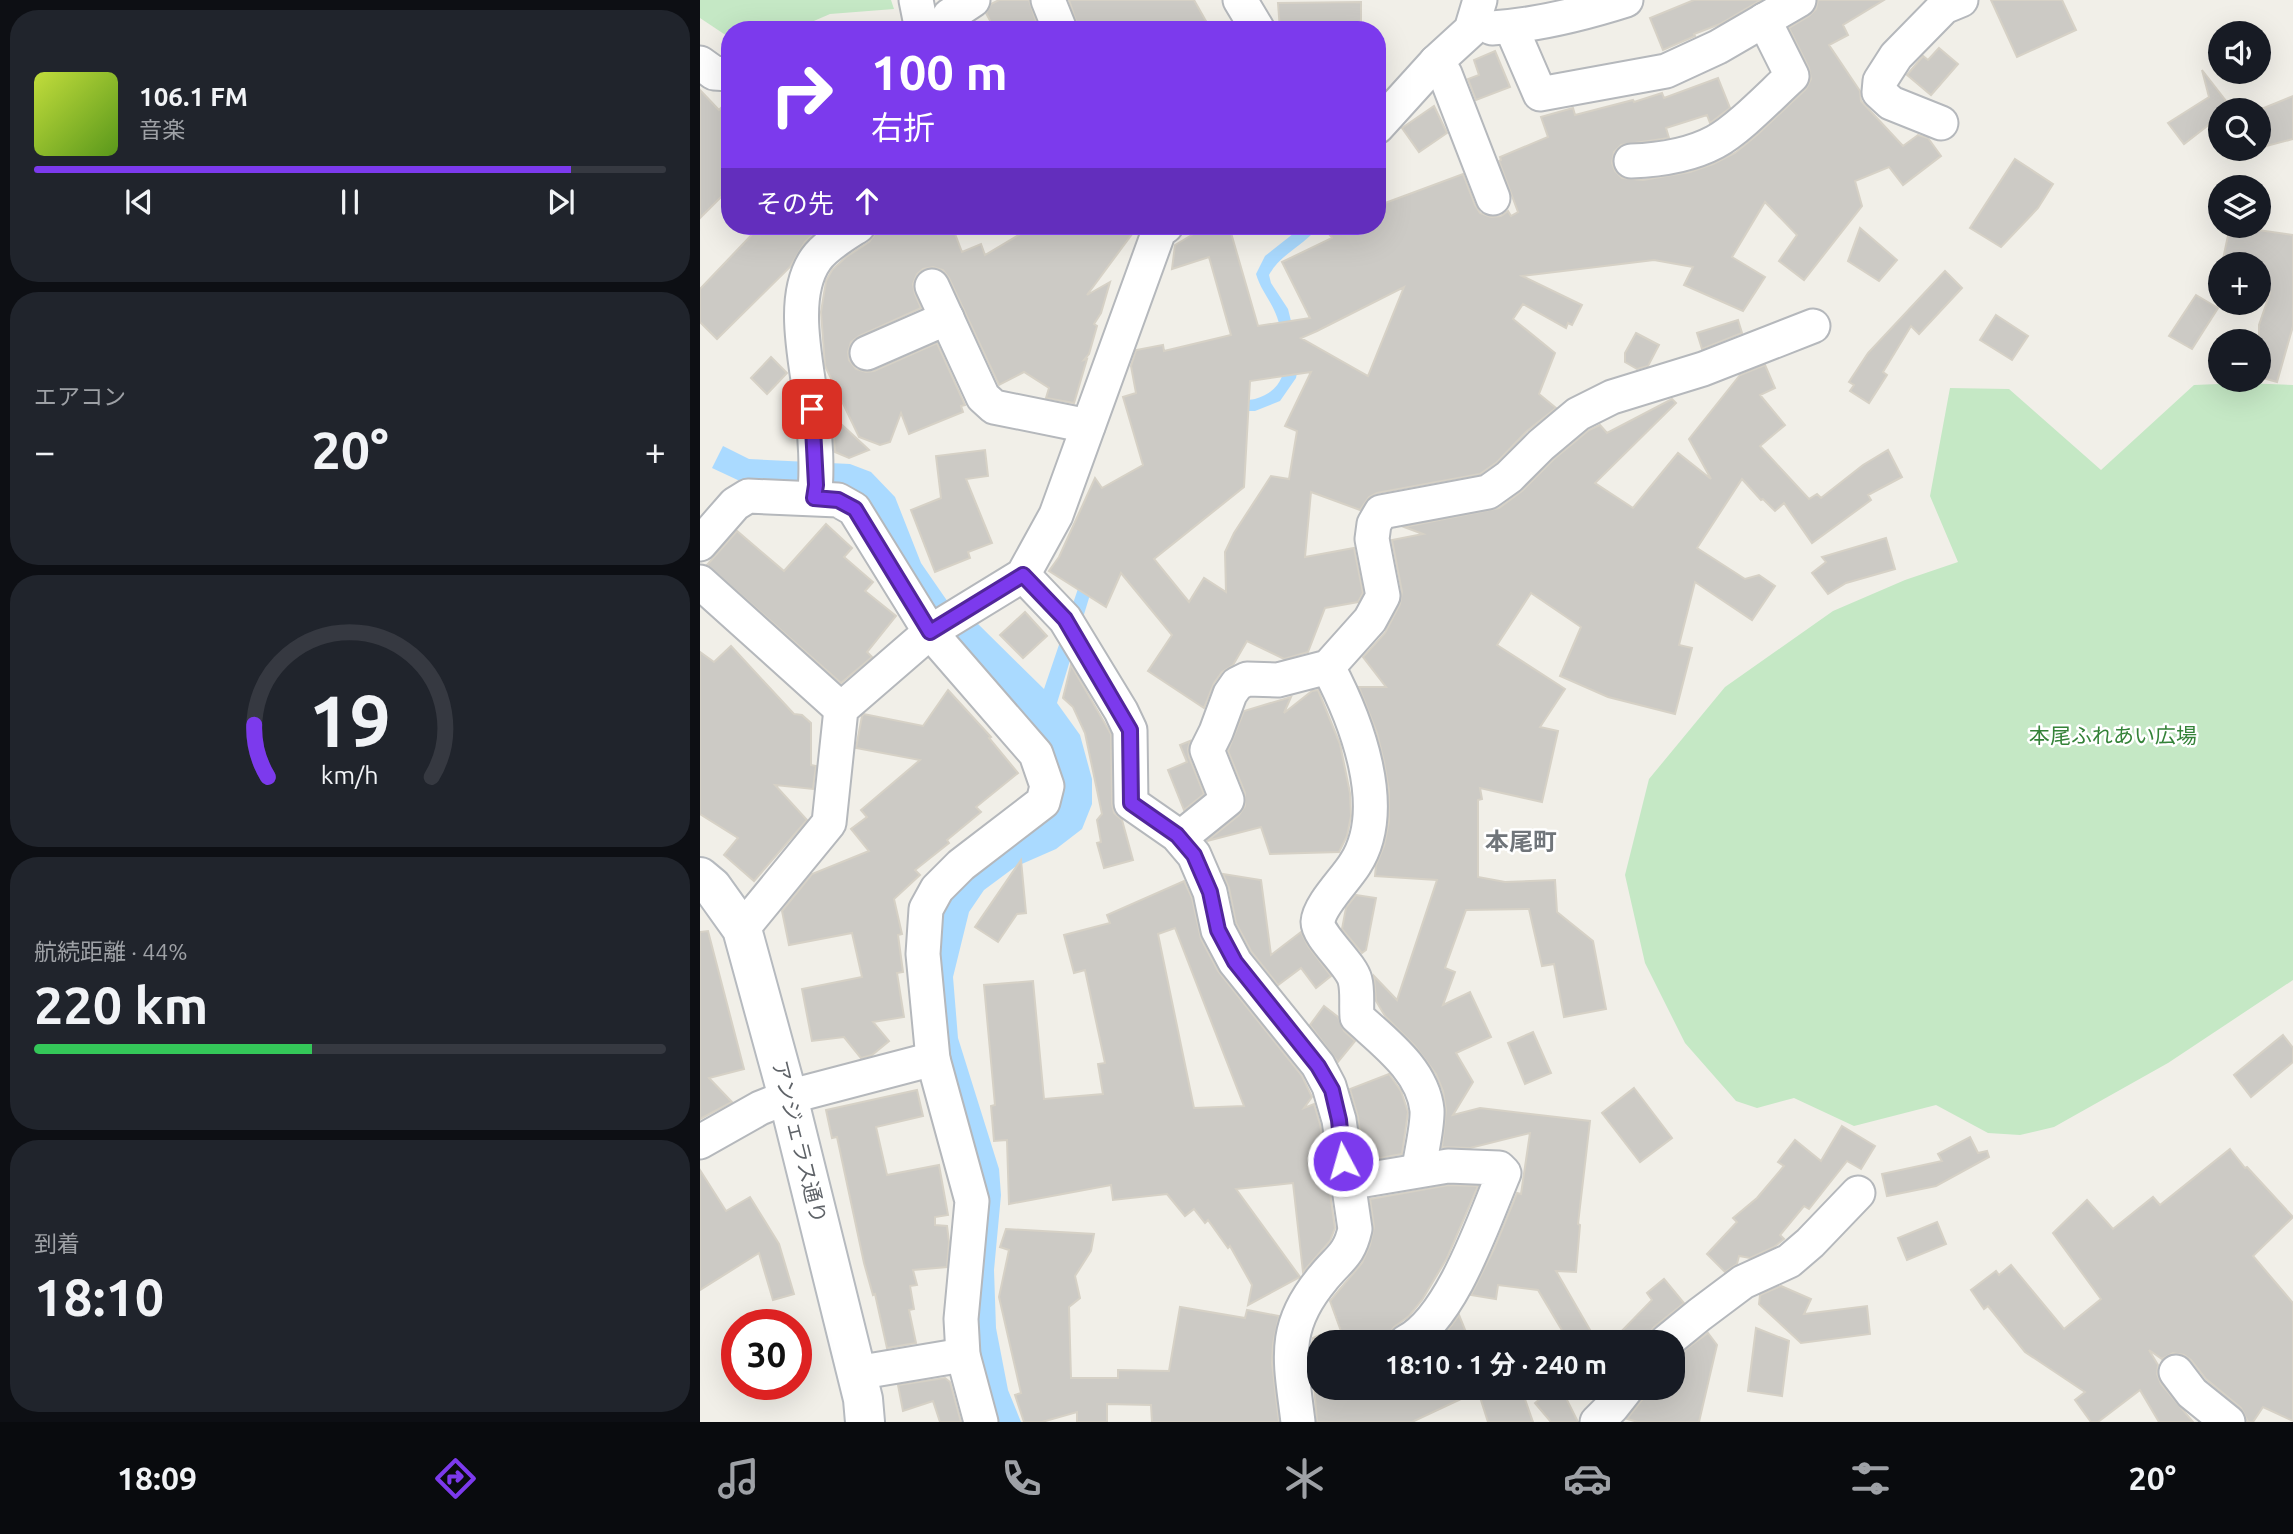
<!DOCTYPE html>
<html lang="ja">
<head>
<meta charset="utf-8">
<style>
	:root { --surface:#171b24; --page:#20242c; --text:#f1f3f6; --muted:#9ea1a6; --line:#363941; --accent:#7c3aed }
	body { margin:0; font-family:Ubuntu,"Noto Sans JP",sans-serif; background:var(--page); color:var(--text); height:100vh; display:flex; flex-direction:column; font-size:26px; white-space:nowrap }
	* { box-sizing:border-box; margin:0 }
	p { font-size:23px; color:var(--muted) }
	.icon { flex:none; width:38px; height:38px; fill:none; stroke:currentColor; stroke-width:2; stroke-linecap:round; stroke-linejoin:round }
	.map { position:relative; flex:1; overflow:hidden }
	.details { display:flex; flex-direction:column; gap:10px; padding:10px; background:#0d0f14; width:700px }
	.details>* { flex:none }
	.guide { position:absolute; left:21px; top:21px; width:665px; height:214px; border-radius:28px; box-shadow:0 7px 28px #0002; background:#7c3aed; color:#fff; overflow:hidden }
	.controls { position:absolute; left:1508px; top:21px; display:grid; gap:14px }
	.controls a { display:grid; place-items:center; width:63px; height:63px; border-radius:50%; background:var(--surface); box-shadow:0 7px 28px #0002; font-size:35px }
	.speed { position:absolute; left:21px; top:1309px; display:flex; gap:14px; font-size:35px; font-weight:700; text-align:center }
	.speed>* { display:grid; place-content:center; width:91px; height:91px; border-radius:50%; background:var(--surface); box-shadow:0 7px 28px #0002; line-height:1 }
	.speed .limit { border:10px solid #d22; background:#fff; color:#111 }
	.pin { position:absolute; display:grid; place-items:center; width:60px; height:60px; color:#fff; margin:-30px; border-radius:14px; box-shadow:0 4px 10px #0006 }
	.me { position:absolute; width:77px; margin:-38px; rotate:354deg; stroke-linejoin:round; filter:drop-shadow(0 0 5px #0008) }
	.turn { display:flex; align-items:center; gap:24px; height:147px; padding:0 35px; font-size:32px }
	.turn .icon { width:91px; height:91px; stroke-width:2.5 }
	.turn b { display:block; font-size:49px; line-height:60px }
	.then { display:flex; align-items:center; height:66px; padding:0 35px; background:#0003; gap:14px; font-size:26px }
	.big { font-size:52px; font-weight:700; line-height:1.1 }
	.details .card { flex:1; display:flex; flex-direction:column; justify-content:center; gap:10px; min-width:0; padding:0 24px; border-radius:28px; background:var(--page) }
	.details .dial { align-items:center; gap:0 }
	.dial svg { height:182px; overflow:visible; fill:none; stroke:var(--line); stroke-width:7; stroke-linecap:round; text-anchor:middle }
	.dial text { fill:var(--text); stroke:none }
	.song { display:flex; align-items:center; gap:21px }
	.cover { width:84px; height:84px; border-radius:10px; background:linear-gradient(135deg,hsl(70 70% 55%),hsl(90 70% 35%)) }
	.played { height:7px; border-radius:4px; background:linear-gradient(90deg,var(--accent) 85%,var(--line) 85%) }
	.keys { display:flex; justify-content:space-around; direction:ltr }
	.heat { display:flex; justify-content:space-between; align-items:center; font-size:38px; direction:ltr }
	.charge { height:10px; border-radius:5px; background:linear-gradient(90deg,#34c759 44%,var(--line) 0) }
	.trip { position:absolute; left:607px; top:1330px; width:378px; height:70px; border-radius:28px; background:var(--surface); box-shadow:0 7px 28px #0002; font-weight:700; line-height:70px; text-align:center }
	.dock { display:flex; height:112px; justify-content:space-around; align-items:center; background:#090b0e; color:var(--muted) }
	.dock .icon { width:49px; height:49px }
	.dock .selected { color:var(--accent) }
	.dock b { font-size:32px; color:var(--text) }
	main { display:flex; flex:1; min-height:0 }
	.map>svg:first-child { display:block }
	.green { fill:#c5e8c5 }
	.water { fill:#aadaff }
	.building { fill:#cccac5; stroke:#d6d1c6; stroke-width:2; fill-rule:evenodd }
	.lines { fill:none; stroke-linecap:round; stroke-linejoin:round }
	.street-casing { stroke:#b5b8bc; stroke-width:37 }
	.secondary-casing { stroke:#b6babf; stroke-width:42 }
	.street { stroke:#fff; stroke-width:33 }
	.secondary { stroke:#fff; stroke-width:38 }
	.route-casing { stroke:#51269a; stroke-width:18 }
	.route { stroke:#7c3aed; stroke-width:12 }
	.labels { text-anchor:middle; stroke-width:5; stroke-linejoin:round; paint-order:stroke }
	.park-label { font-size:21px; fill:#348238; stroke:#fff }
	.street-label { font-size:21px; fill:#5f6368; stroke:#fff }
	.quarter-label { font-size:24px; font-weight:bold; fill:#70757a; stroke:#fff }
</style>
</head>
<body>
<main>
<section class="details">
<div class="card">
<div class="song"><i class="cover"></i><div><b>106.1 FM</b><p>音楽</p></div></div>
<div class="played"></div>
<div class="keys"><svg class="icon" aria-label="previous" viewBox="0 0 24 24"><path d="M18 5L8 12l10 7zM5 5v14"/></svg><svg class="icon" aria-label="pause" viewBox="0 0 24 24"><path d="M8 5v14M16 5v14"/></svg><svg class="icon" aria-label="next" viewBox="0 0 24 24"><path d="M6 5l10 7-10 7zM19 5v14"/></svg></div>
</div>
<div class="card"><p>エアコン</p>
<div class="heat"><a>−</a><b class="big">20°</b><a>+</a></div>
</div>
<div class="card dial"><svg viewBox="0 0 100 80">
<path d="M14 69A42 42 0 1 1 86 69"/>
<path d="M14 69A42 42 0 0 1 8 46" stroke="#7c3aed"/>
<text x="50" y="56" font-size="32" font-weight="700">19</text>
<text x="50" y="72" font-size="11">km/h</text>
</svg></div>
<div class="card"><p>航続距離 · 44%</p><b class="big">220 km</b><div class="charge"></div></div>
<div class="card"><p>到着</p><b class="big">18:10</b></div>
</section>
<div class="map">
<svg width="1593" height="1422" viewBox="0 0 1593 1422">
	<rect width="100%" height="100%" fill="#f1efe8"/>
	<g class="green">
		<path d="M0 0H191L194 9 130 14 93 30H30V38L0 18Z"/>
		<path d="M1543 383 1593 385V980L1468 1063 1354 1127 1320 1135 1288 1133 1236 1105 1154 1126 1094 1098 1057 1108 1036 1101 985 1043 945 963 925 875 949 779 1025 687 1133 611 1205 580 1258 562 1230 496 1250 388 1309 389 1401 470 1494 385Z"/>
	</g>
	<path class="water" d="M603 226H619C605 245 580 254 569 275L571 283 588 309 600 357 596 378 580 401 555 411H510L396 575 357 703 380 735 392 779V804L382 829 356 849 315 867 284 890 269 912 253 977 258 1038 299 1169 301 1195 294 1270 296 1328 308 1390 321 1422H290L282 1401 237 934 245 903 266 876 355 812 251 636 172 512 42 482 12 468 23 446 49 459 150 464 171 472 195 497 221 563 250 605 275 621 344 689 384 571 506 398C521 398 541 402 555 399 595 388 587 347 577 317 572 302 561 291 556 274L565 256Z"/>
	<g class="building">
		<path d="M299 0H329L336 21 323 30H295L286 13 291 4Z"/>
		<path d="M369 0H494L511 30H379Z"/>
		<path d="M994 0H1061L1020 24 994 34 995 36 963 50 950 18Z"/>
		<path d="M1118 0H1184L1143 25 1148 35 1129 45 1160 91 1161 101 1203 146 1218 135 1228 138 1241 156 1203 185 1189 167 1155 181 1162 206 1104 280 1079 261 1097 235 1065 202 1032 257 1065 277 1043 311 984 285 993 267 954 260 822 276 882 305 872 325 868 323 866 328 823 304 813 319 855 353 839 394 856 408 827 431 797 462 780 474 677 493 669 497 660 510 611 492 605 557 654 548 663 593 658 602 625 608 608 652 584 659 547 641 533 665 522 672 514 683 504 708 448 671 472 635 421 573 406 607 349 571 359 557 395 478 402 488 443 465 423 397 436 393 431 366 436 350 463 345 464 351 531 335 509 257 472 269 475 245 507 226H529L558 326 610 318 582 262 632 238 623 226H677V206L763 174 775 205 780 213 791 217 801 216 808 211 811 216 818 212 799 161 801 160 800 157 848 137 841 117 873 108 875 115 933 100 934 102 962 93 964 98 1018 78 1030 108 1010 123 1007 115 966 128 969 138 921 145 914 152 912 163 915 171 922 178 943 180 990 172 1013 164 1035 153 1057 135 1106 89 1111 79 1109 68 1089 28 1109 16 1116 9ZM704 287 668 376 601 338 617 331ZM611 372 585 426 597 431 589 479 571 476 534 533 525 552 526 592 504 578 489 602 454 559 544 487 550 381Z"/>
		<path d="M1291 0H1362L1376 30 1317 57Z"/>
		<path d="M661 2V30H580L578 3Z"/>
		<path d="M1239 48 1258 64 1231 95 1207 75 1223 56 1228 60Z"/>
		<path d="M795 51 810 87 776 100 768 79 779 75 774 60Z"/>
		<path d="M1502 70 1533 110H1521V143L1515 120 1484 144 1468 123 1509 97Z"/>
		<path d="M0 90 19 110 30 99V188L0 218Z"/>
		<path d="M1593 96V139L1559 148V110Z"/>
		<path d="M734 106 747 133 719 152 702 128Z"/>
		<path d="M1315 159 1353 184 1338 208 1301 247 1270 228Z"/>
		<path d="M60 226H123L105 242 90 267 17 339 0 322V289Z"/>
		<path d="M177 226H252L262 252 281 244 285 255 334 226H438L387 295 410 282 401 313 394 324 397 326 389 354 384 360 387 359 374 403 346 398 349 388 324 372 299 385 249 278 243 270 233 267 223 269 217 274 213 284 215 294 221 308 159 336 151 342 148 352 149 360 156 369 166 372 174 371 237 343 265 405 261 406 263 412 209 434 201 413 190 442 180 445 159 437 125 366 121 312 126 281 132 270 146 257 169 242 175 234Z"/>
		<path d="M1530 226 1593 235V326L1577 382 1559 377V325L1570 293 1559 290V264H1522Z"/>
		<path d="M1160 228 1197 260 1179 281 1148 261Z"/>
		<path d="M1245 271 1262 288 1219 334 1211 326 1183 372 1187 375 1169 403 1150 391 1154 385 1149 382 1168 353Z"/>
		<path d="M1496 295 1518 308 1492 349 1469 336Z"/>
		<path d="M1296 315 1328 336 1312 360 1280 340Z"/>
		<path d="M1038 320 1042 333 1002 349 997 333Z"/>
		<path d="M936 333 959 345 948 366 937 369 925 362V353Z"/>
		<path d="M71 357 87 373 67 394 51 378Z"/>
		<path d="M1065 365 1075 388 1060 395 1085 425 1060 446 1109 499 1117 494 1121 498 1163 465 1188 450 1202 477 1168 495 1171 500 1112 543 1084 503 1075 511 1063 499 1061 500 1042 479 997 548 1045 579 1059 575 1075 586 1052 620 995 582 979 645 992 648 975 714 908 697 860 676 881 627 831 593 797 645 865 689 840 727 858 731 842 802 780 788 782 799 778 800V877L805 882 855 880 857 912 893 941 906 1009 864 1017 854 964 842 966 829 909 766 910 745 968 755 972 743 1005 770 992 791 1037 756 1053 773 1082 753 1115 780 1108 890 1121 878 1224 880 1225 876 1272 856 1271 897 1342H869L838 1290 798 1285 796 1299 771 1295 794 1249 817 1193 821 1194 830 1133 770 1148 742 1147 746 1110 743 1091 736 1074 715 1046 685 1016 676 1001 674 976 697 1000 737 880 675 876 676 865 684 846 689 821V791L684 762 677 733 659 687H686L663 657 685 633 700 604 702 592 692 540 723 534 704 527 799 508 822 491 854 459 889 430 900 425 907 433 972 399 976 403 895 483 933 508 978 453 1011 479 989 439 1040 375Z"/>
		<path d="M140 423 169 450 149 458 135 452 134 437Z"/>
		<path d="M285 450 288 476 266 479 292 543 268 552 270 558 235 572 211 510 241 498 236 456Z"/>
		<path d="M126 524 152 548 144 557 173 582 165 591 196 616 167 652 172 657 141 683 7 565 37 531 84 571Z"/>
		<path d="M1186 538 1195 569 1146 583 1128 594 1112 573 1126 562 1122 557Z"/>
		<path d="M325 612 347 636 323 658 300 635Z"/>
		<path d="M31 646 94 714 102 715 111 723V765L116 766 113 789 75 785 107 820 54 881 24 855 38 838 0 814V652L14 662Z"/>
		<path d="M371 665 411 734 412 804 414 813 422 820 433 860 404 868 397 843 401 842 397 820 402 814 385 733 373 707 363 698Z"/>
		<path d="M248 690 291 737 289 738 318 773 276 807 281 812 247 840 249 843 215 870 220 875 194 899 202 934 198 935 203 972 197 973 204 1017 173 1022 189 1041 172 1055 161 1058 144 1037 112 1041 102 989 162 977 152 933 89 945 82 911 112 874 169 851 151 829 167 817 161 810 220 760 156 748 162 716 164 714 223 726Z"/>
		<path d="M618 690 640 744 650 793 651 816 647 836 639 852 570 854 561 827 507 841 539 815 545 806V793L528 751 544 711 591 697 584 713 612 691Z"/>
		<path d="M490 741 488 749 489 757 504 794 484 810 468 770 487 762 480 745Z"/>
		<path d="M321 860 326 913 317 914 298 942 275 927Z"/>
		<path d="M523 874 561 880 571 955 601 932 608 946 631 976 616 988 601 968 578 985 551 951 536 923 529 888Z"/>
		<path d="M484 881 492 898 501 939 518 971 602 1076 612 1097 604 1108 614 1104 620 1124 635 1228 630 1241 603 1272 593 1183 536 1189 600 1277 548 1305 552 1285 530 1246 528 1248 508 1220 505 1223 494 1209 485 1216 467 1194 413 1200 411 1185 309 1204 307 1140 294 1141 291 1106 295 1105 284 985 333 981 344 1099 403 1094 398 1064 405 1063 385 970 374 973 364 935 410 923 407 915ZM475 928 544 1106 494 1108 458 934Z"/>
		<path d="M656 895 676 898 666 950 662 953 642 929 646 908Z"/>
		<path d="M8 931 44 1069 9 1078 32 1102 0 1119V932Z"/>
		<path d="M624 1006 638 1017 644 1031 655 1041 638 1062 610 1025Z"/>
		<path d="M833 1032 851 1073 825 1084 808 1043Z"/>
		<path d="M1583 1035 1593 1048V1062L1551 1097 1534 1075Z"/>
		<path d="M689 1074 701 1091 708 1112 702 1154 664 1161 658 1117 650 1089Z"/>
		<path d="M934 1088 972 1138 940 1162 902 1113Z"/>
		<path d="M217 1090 223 1116 176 1127 187 1175 239 1165 248 1215 235 1217V1225L247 1226 249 1242 247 1267 213 1270 217 1285 210 1286 214 1309 209 1310 216 1343 187 1348 175 1294 173 1295 164 1263 137 1137 132 1138 126 1110Z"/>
		<path d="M1142 1126 1175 1146 1161 1169 1147 1161 1109 1209 1104 1206 1080 1235 1084 1239 1074 1247 1050 1258 1039 1256 1037 1264 1025 1272 1007 1254 1037 1222 1033 1218 1057 1198 1084 1166 1078 1162 1095 1140 1121 1161Z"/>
		<path d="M1270 1137 1278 1153 1287 1151 1289 1157 1236 1186 1187 1196 1182 1174 1242 1161 1238 1154Z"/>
		<path d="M1530 1149 1545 1168 1547 1167 1593 1217 1553 1256 1593 1303V1421L1563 1407 1553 1422H1548L1541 1408 1506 1379 1491 1360 1484 1355 1473 1353 1462 1359 1449 1350 1458 1365 1457 1374 1461 1384 1493 1422H1459L1440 1390 1398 1422H1391L1375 1400 1385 1392 1325 1352 1288 1306 1284 1309 1271 1290 1296 1271 1299 1275 1311 1265 1364 1329 1401 1299 1353 1233 1387 1200 1413 1229 1453 1197 1460 1205Z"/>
		<path d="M0 1170 26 1211 50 1197 79 1244 94 1294 73 1300 59 1253 0 1290Z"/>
		<path d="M749 1185 778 1186 747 1258 722 1300 709 1316 694 1327 689 1334 687 1342H645L630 1301 662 1263 670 1245 674 1227 670 1199Z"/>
		<path d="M1237 1222 1246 1244 1207 1260 1198 1238Z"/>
		<path d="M306 1229 394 1234 391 1251 375 1276 380 1298 369 1307 371 1378H418V1370L469 1371 480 1307 545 1318 547 1310 579 1316 573 1344 572 1363 579 1422H452L451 1405 407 1404V1422H377V1412L342 1422H324L315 1395 321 1393 299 1297 309 1250 300 1247Z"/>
		<path d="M964 1279 984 1303 954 1327 948 1335 947 1342 946 1340 945 1342H911L952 1300 947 1293Z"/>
		<path d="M1081 1286 1111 1299 1104 1314 1167 1306 1170 1334 1101 1343 1059 1304 1060 1295Z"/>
		<path d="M759 1315 770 1342H737L752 1325Z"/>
		<path d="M1056 1328 1089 1341 1082 1396 1048 1391Z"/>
		<path d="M1008 1333 1017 1345 999 1422H938L927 1419 942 1400 946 1388H973V1359Z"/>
		<path d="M620 1335V1388H821L833 1422H788L778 1391 712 1422H617L611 1348 613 1338Z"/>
		<path d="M245 1378 250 1382 261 1422H240L233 1401 203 1411 198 1385Z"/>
		<path d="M853 1388H861L878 1422H851L835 1403Z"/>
	</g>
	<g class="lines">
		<g class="street-casing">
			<g id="street">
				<path d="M216 0 221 25 227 30"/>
				<path d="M348 0 360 30"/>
				<path d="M540 0 558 30"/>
				<path d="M811 27 840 94 966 71 1018 47 1099 0"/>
				<path d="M792 28C838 25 882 14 926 0"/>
				<path d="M243 30 249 16 273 0"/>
				<path d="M736 62 745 74 793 198"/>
				<path d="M0 63 14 73 30 74"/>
				<path d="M1241 123 1191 103 1179 92 1180 81 1196 56 1244 7 1261 0"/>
				<path d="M677 127 736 62 771 30 780 0"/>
				<path d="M931 161C959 160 989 156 1015 142 1039 129 1071 95 1092 76L1064 20"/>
				<path d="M232 286 283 397 294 407 388 426"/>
				<path d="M167 353 247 318"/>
				<path d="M114 498C118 474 115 431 112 407 107 364 89 297 116 259 125 246 144 235 158 226"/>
				<path d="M0 544 35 504 48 496 138 500 154 509 230 632 336 754 347 786 343 802 261 865 237 889 226 909 223 954 233 1059 272 1201 261 1319 263 1355 281 1422"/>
				<path d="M323 575 365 619 421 711 430 730 431 803 477 835 494 855 510 892 518 930 535 962 618 1065 629 1086 639 1120 655 1229C649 1256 639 1258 623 1278 580 1329 591 1362 598 1422"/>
				<path d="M0 582 141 709"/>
				<path d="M628 667C656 720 691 809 655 864 646 879 619 905 618 922 618 937 651 964 655 980 658 991 656 1006 657 1017 684 1042 723 1070 727 1110 728 1125 721 1153 719 1169"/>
				<path d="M480 838 527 800 507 750 516 732 530 694 537 684 547 679 578 680 628 667 670 620 683 596 672 539 674 524 681 512 788 492 809 477 841 445 878 414 912 397 1003 369 1113 326"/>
				<path d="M42 929 129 823 141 709 230 632 323 575 356 515 459 231 466 226"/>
				<path d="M0 1142 60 1108 88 1097 233 1059"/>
				<path d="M647 1183 748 1166 799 1168 804 1173C784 1220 752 1318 706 1342"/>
				<path d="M966 1342 999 1315 1043 1282 1089 1261 1110 1243 1158 1193"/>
				<path d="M1476 1372 1492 1393 1528 1422"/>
				<path d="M156 1373 263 1355"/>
				<path d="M897 1422 912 1407 927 1388"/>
			</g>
		</g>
		<g class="secondary-casing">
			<path id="secondary" d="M0 877 12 887 42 929 88 1097 163 1399 165 1422"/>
		</g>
		<use href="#street" class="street"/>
		<use href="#secondary" class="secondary"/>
	</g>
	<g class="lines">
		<g class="route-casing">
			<path id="route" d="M112 409 116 485 114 498 138 500 155 509 230 632 323 575 365 619 430 730 431 803 477 835 494 855 510 892 518 930 535 962 618 1066 632 1090 639 1120 643 1161"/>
		</g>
		<use href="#route" class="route"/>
	</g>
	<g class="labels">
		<g class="park-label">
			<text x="1413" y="743">本尾ふれあい広場</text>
		</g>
		<g class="street-label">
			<text transform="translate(99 1142) rotate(76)" y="7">アンジェラス通り</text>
		</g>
		<g class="quarter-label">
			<text x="821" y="850">本尾町</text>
		</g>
	</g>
</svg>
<div class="controls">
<a><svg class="icon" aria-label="sound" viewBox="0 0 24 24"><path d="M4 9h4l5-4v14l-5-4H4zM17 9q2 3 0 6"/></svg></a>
<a><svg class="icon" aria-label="search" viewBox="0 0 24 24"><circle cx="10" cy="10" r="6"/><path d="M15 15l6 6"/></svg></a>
<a><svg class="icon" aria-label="layers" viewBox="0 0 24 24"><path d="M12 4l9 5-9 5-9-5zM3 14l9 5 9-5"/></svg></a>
<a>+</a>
<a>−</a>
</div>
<div class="speed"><div class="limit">30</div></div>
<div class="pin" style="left:112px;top:409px;background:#d93025"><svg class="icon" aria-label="arrive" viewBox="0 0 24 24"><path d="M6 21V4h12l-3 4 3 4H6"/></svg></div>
<svg class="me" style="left:643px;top:1161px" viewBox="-20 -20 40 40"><circle r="17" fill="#7c3aed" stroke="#fff" stroke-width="3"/><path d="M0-11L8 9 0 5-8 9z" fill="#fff"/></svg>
<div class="trip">18:10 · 1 分 · 240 m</div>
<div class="guide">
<div class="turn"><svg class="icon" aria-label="right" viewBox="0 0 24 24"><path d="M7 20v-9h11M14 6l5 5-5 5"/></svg><div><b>100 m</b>右折</div></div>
<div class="then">その先<svg class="icon" aria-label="ahead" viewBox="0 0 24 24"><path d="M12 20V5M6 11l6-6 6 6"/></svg></div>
</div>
</div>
</main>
<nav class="dock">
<b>18:09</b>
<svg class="icon selected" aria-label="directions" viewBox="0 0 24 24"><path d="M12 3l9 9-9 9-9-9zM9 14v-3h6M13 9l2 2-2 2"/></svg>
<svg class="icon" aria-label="music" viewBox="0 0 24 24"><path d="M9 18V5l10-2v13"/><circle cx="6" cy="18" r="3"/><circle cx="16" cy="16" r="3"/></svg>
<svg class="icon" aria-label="phone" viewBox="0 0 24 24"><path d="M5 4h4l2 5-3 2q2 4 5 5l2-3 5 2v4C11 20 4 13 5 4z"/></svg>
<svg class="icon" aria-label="climate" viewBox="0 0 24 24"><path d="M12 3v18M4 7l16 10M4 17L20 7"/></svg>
<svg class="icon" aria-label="car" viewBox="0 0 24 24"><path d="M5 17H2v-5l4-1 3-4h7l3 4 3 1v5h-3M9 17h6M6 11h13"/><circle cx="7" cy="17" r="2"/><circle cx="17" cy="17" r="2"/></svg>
<svg class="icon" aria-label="filters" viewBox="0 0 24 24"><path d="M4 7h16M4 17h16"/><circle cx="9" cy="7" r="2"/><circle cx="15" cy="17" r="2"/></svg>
<b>20°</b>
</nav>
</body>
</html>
